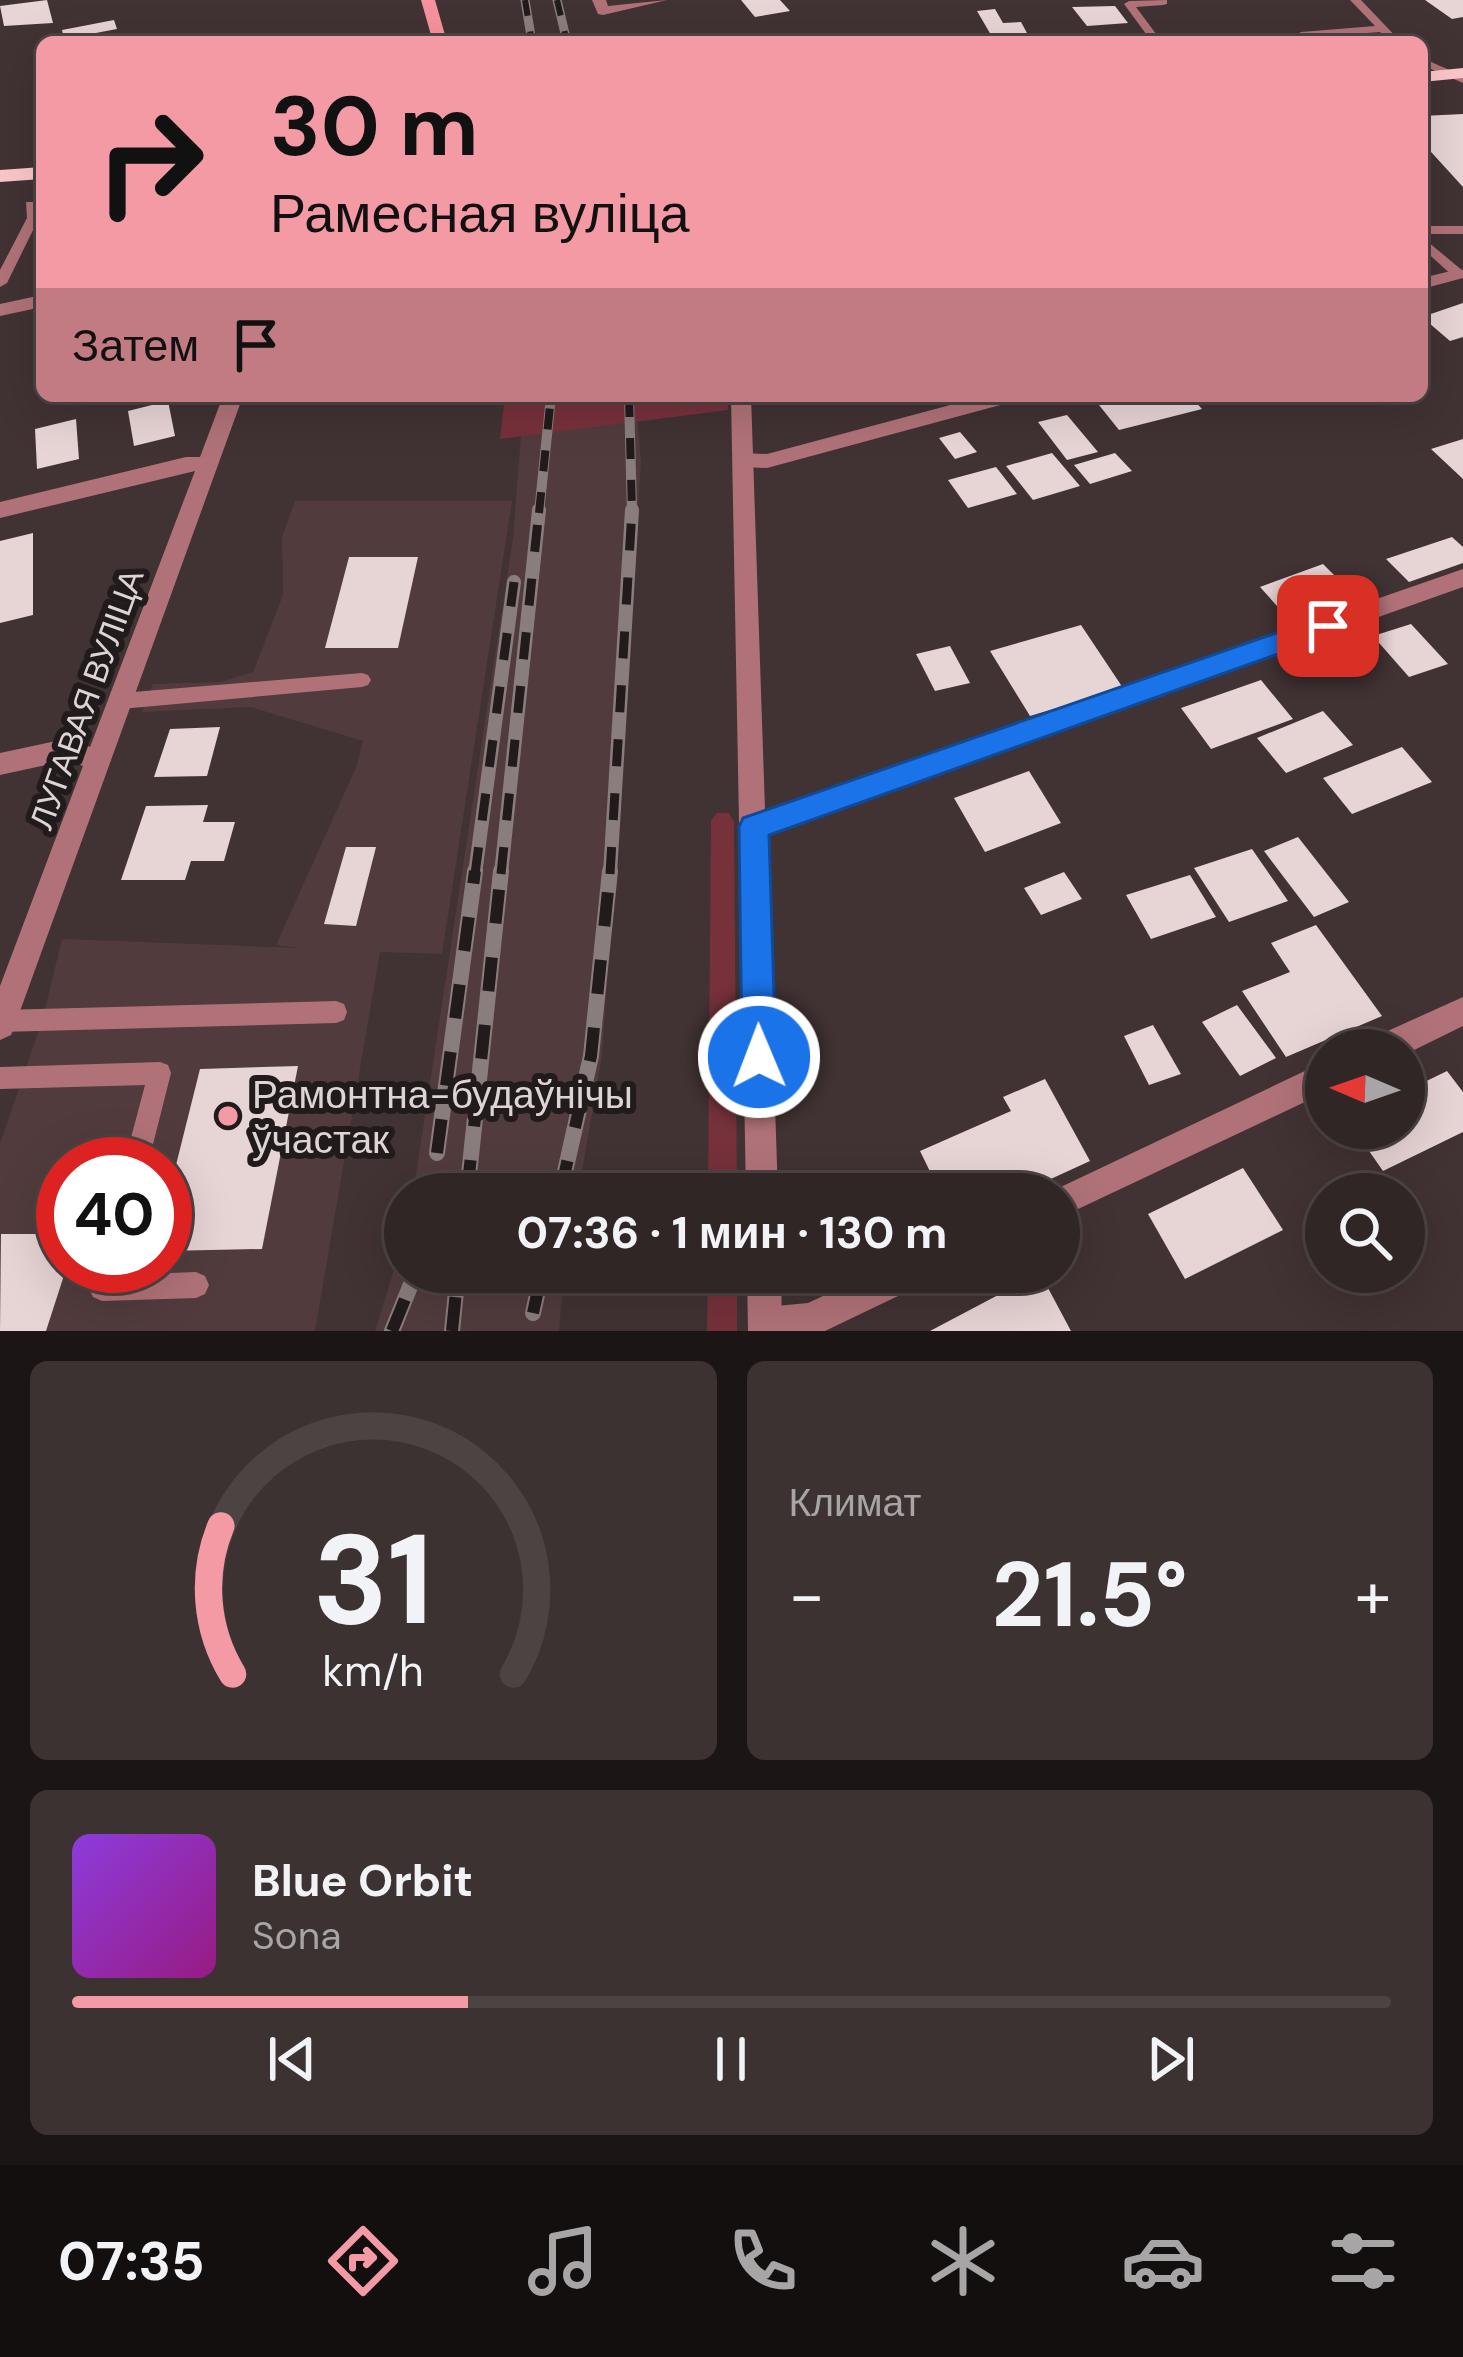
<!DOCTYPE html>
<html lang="ru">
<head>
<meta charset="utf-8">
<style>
	:root { --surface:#312626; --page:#3d3232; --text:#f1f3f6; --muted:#a8a5a7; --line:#4c4343; --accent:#f49aa4 }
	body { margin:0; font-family:"DM Sans",sans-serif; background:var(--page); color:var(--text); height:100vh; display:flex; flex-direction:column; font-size:45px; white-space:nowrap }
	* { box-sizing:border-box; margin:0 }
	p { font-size:39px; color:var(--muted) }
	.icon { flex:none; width:66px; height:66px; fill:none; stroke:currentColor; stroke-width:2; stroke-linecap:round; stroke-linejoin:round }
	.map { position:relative; height:1331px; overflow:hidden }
	.panel { display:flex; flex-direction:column; gap:30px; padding:30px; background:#1b1515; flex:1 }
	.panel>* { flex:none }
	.top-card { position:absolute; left:36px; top:36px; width:1392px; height:366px; border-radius:18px; box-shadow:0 12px 48px #0002,0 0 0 3px var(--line); background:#f49aa4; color:#111; overflow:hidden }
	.needle { width:78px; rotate:272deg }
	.controls { position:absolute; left:1305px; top:1029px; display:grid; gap:24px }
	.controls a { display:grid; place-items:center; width:120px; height:120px; border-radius:50%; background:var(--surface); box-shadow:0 12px 48px #0002,0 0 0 3px var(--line); font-size:60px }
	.speed { position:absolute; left:36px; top:1137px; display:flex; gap:24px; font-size:60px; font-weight:700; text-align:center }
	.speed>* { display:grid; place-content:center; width:156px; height:156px; border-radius:50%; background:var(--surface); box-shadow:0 12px 48px #0002,0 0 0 3px var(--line); line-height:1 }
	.speed .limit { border:18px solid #d22; background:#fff; color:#111 }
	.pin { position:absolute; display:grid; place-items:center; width:102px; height:102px; color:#fff; margin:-51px; border-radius:24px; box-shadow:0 6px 18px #0006 }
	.me { position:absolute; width:132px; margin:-66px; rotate:359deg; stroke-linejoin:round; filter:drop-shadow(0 0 9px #0008) }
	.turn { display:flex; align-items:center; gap:42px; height:252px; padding:0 36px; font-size:54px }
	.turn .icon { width:156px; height:156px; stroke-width:2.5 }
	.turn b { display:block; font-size:84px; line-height:102px }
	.then { display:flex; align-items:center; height:114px; padding:0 36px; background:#0003; gap:24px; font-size:45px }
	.big { font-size:90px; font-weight:700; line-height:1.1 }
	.panel .tile { flex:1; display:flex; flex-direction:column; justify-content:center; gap:18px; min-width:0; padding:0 42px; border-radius:18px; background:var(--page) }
	.panel .dial { align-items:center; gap:0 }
	.dial svg { height:312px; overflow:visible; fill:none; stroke:var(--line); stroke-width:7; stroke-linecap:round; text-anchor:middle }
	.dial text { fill:var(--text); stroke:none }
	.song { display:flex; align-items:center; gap:36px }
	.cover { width:144px; height:144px; border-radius:18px; background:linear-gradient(135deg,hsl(270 70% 55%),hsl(310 70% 35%)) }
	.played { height:12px; border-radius:6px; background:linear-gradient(90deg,var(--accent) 30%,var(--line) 30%) }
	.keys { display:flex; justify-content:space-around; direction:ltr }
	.heat { display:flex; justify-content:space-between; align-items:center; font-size:66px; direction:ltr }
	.panel .tiles { flex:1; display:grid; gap:30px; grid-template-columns:1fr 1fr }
	.tile:last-child { grid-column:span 2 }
	.trip { position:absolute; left:384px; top:1173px; width:696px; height:120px; border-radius:60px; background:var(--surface); box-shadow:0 12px 48px #0002,0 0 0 3px var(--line); font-weight:700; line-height:120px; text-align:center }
	.dock { display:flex; height:192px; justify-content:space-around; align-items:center; background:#140f0f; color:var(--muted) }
	.dock .icon { width:84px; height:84px }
	.dock .on { color:var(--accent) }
	.dock b { font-size:54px; color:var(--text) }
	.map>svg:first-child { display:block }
	.built { fill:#513b3d; fill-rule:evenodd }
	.green { fill:#76313b }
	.building { fill:#e7d4d5 }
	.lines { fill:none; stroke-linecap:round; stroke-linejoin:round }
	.service { fill:#b07278; fill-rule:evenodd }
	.minor { fill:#b07278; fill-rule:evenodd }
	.tertiary { fill:#b07278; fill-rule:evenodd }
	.secondary { fill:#f5929d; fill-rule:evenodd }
	.primary { fill:#fbc6ca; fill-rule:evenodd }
	.rail-far3-casing { stroke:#8a7d7e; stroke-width:9 }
	.rail-far2-casing { stroke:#8a7d7e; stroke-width:10 }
	.rail-far1-casing { stroke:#8a7d7e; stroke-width:14 }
	.rail-casing { stroke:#8a7d7e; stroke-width:16 }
	.rail-far3 { stroke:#221b1c; stroke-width:6; stroke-dasharray:16; stroke-linecap:butt }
	.rail-far2 { stroke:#221b1c; stroke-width:8; stroke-dasharray:21; stroke-linecap:butt }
	.rail-far1 { stroke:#221b1c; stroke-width:9; stroke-dasharray:27; stroke-linecap:butt }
	.rail { stroke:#221b1c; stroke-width:12; stroke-dasharray:34; stroke-linecap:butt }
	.route { fill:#1a73e8; stroke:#114b97; stroke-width:3 }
	.poi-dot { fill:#f49aa4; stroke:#221b1c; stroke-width:4.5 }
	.labels { text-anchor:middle; stroke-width:12; stroke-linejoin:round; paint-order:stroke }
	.street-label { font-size:33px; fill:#ded4d5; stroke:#221b1c }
	.near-poi-label { font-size:39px; fill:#ded4d5; stroke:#221b1c; text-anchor:start }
</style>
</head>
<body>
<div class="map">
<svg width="1463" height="1331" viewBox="0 0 1463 1331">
	<rect width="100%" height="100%" fill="#413233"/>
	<g class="built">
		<path d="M524 396H636L641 463 602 1056 578 1194H413L513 538Z"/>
		<path d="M295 501H512L442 954 380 952 315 1331H0V1144L42 1021 62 939 301 948 276 945 357 765 363 741 251 707 142 712 153 684 221 682 253 672 283 595 282 537ZM63 1164H165V1266H63Z"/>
		<path d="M405 1234V1272H564L559 1331H375Z"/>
	</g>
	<g class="green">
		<path d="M505 396H728V410L500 439Z"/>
		<path d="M717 813H729L734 822 737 1194H708L711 820Z"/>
		<path d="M708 1272H737V1331H707Z"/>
	</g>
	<g class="building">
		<path d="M47 0 53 23 4 26 0 6Z"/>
		<path d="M741 0H780L790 11 755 17Z"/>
		<path d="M1425 0H1463V17L1452 19Z"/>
		<path d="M1115 6 1128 23 1087 26 1072 7Z"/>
		<path d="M995 9 1003 23 1021 22 1027 33 991 35 977 11Z"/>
		<path d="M114 20 117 29 64 39 62 30Z"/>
		<path d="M1463 114V187L1422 142V116Z"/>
		<path d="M1463 303V337L1450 341 1422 317Z"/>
		<path d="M1113 396H1190L1202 409 1119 430 1095 400Z"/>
		<path d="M168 401 175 436 134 446 128 411Z"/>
		<path d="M1067 415 1098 452 1067 460 1038 422Z"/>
		<path d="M76 419 79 459 37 469 35 429Z"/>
		<path d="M960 432 977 452 955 459 939 438Z"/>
		<path d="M1463 439V479L1431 449Z"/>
		<path d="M1052 453 1080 486 1033 500 1006 466Z"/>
		<path d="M1115 453 1132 471 1090 484 1074 465Z"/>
		<path d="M996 467 1017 494 968 508 948 480Z"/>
		<path d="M33 533V615L0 623V541Z"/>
		<path d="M1452 537 1463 547V563L1409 582 1386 559Z"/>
		<path d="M349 557H418L398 648H325Z"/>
		<path d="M1323 564 1360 601 1295 626 1260 587Z"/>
		<path d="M1411 624 1448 664 1409 677 1373 636Z"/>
		<path d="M1081 625 1123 688 1030 716 990 651Z"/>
		<path d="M950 646 970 683 935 691 916 654Z"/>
		<path d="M1261 680 1293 719 1211 749 1181 708Z"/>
		<path d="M1323 711 1353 745 1286 773 1257 738Z"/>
		<path d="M220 727 207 776 154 777 170 729Z"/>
		<path d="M1402 747 1432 782 1352 814 1323 778Z"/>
		<path d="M1029 771 1061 823 985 852 954 798Z"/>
		<path d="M208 805 203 822H235L224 861H191L185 880H121L146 806Z"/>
		<path d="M1298 837 1349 902 1314 917 1264 851Z"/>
		<path d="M346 847H376L356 926 324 924Z"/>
		<path d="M1252 849 1288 901 1229 922 1194 868Z"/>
		<path d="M1064 872 1082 899 1041 915 1024 888Z"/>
		<path d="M1190 875 1216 917 1151 939 1126 895Z"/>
		<path d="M1316 925 1382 1016 1286 1057 1242 991 1290 972 1271 943Z"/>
		<path d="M1237 1005 1276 1058 1240 1076 1202 1022Z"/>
		<path d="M1153 1025 1181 1074 1149 1085 1124 1036Z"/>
		<path d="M298 1066 262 1249 165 1251V1209L200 1069Z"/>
		<path d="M1447 1071 1463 1092V1132L1383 1171 1353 1128H1404V1092Z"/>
		<path d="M1045 1079 1090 1161 1018 1194H941L920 1151 1011 1111 1003 1097Z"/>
		<path d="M1243 1168 1283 1230 1185 1279 1148 1214Z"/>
		<path d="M1 1234H63V1266H67L46 1331H0Z"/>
		<path d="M1040 1273 1071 1331H930Z"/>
	</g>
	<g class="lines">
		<g class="service">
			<path d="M1167 0V4L1163 5 1136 7 1162 42H1152L1124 4 1129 1Z"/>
			<path d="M1350 0H1361L1401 42H1390L1380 32 1301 38 1296 35 1301 32 1375 26Z"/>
			<path d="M1422 58 1463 76V83L1422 65Z"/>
			<path d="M26 202H34L39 218 7 283 0 287V270L27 218Z"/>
			<rect x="1422" y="226" width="41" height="8"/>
			<path d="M1422 237 1463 271V277H1454L1422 248Z"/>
			<path d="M362 673 368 675 371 680 368 685 362 687 121 709 114 706 112 701 114 696 121 693Z"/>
			<path d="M336 1001 344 1004 347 1012 344 1020 336 1023 0 1032 1 1010Z"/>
			<path d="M160 1062 168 1065 171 1073 148 1164H124L145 1085 0 1089V1067Z"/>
			<path d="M95 1266H121L118 1275 196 1272 205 1276 209 1285 205 1294 196 1298 102 1301 93 1297 89 1288Z"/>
		</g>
		<g class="minor">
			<path d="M592 0H606L608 6 667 0 603 15 598 14Z"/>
			<path d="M1459 269 1463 270V278L1422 289V278Z"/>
			<path d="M42 295V307L0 316V304Z"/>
			<path d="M223 396H243L15 1025 11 1035 0 1040V986L83 766 69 760 0 775V753L70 738 90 747 195 471 0 518V502L186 457H200Z"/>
			<path d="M984 396H1018L1015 401 767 468 743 467 733 460 743 453 767 454Z"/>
			<path d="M1463 569V587L754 839 745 835 741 827 745 819 754 815Z"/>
			<path d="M1463 997V1026L1404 1055V1050H1366L1370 1039Z"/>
			<path d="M1326 1061V1092L1059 1218V1194H1046Z"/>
			<path d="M874 1272H928L923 1284 825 1331H751L748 1324 753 1312 765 1307 808 1303Z"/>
		</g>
		<g class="tertiary">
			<path d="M731 396H751L778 1194H746Z"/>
			<path d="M747 1272H781L782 1331H748Z"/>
		</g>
		<path class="secondary" d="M421 0H435L447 42H433Z"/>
		<g class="primary">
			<path d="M1463 68V78L1422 82V72Z"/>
			<path d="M42 167V179L0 182V170Z"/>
		</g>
		<g class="rail-far3-casing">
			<g id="rail-far3">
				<path d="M525 0 532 42"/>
				<path d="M557 0 567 42"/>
			</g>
		</g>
		<g class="rail-far2-casing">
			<g id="rail-far2">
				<path d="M629 396 632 513"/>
				<path d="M539 513 551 396"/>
			</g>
		</g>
		<g class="rail-far1-casing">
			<g id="rail-far1">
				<path d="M475 874 514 582"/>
				<path d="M501 874 539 510"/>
				<path d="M610 874 632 510"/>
			</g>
		</g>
		<g class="rail-casing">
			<g id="rail">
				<path d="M437 1153 475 871"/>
				<path d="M467 1194 501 871"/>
				<path d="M560 1194 591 1056 610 871"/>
				<path d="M533 1313 542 1272"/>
				<path d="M392 1331 416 1272"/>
				<path d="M452 1331 458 1272"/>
			</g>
		</g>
		<use href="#rail-far3" class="rail-far3"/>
		<use href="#rail-far2" class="rail-far2"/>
		<use href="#rail-far1" class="rail-far1"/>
		<use href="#rail" class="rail"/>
	</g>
	<path class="route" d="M1328 615 1341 626 1337 633 769 835 776 1057 771 1069 759 1074 747 1069 742 1057 739 827 743 818Z"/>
	<circle class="poi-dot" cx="228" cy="1116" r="12"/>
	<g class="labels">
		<g class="street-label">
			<text transform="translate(86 699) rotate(-70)" y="12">ЛУГАВАЯ ВУЛІЦА</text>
		</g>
		<g class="near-poi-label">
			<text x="252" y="1108">Рамонтна-будаўнічы<tspan x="252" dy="45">ўчастак</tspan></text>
		</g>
	</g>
</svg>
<div class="controls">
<a><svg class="needle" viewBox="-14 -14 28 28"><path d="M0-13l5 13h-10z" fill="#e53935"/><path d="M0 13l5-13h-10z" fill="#a8a5a7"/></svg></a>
<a><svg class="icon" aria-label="search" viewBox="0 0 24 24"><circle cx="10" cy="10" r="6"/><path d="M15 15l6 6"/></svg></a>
</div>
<div class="speed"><div class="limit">40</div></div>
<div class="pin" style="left:1328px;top:626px;background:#d93025"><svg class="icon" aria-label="arrive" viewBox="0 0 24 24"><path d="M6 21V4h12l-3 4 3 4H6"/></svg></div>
<svg class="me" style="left:759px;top:1057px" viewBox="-20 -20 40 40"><circle r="17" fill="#1a73e8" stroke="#fff" stroke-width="3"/><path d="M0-11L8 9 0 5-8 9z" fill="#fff"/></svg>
<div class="trip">07:36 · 1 мин · 130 m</div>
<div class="top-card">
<div class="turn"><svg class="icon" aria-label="right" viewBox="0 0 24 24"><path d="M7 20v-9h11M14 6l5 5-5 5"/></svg><div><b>30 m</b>Рамесная вуліца</div></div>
<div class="then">Затем<svg class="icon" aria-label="arrive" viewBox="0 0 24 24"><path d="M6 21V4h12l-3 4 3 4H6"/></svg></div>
</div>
</div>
<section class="panel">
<div class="tiles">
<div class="tile dial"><svg viewBox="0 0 100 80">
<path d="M14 69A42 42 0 1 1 86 69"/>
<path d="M14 69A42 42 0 0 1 11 31" stroke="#f49aa4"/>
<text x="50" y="56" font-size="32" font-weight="700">31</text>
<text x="50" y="72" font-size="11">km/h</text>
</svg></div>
<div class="tile"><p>Климат</p>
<div class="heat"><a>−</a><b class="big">21.5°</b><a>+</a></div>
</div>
<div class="tile">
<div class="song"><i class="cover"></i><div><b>Blue Orbit</b><p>Sona</p></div></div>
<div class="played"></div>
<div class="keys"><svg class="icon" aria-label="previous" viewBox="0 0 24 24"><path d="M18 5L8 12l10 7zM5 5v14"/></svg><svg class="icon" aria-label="pause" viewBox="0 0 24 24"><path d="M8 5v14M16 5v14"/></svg><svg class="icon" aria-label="next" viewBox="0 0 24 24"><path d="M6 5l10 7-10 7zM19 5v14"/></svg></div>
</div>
</div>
</section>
<nav class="dock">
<b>07:35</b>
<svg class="icon on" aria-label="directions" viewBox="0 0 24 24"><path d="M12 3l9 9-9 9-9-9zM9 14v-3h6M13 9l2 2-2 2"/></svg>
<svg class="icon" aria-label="music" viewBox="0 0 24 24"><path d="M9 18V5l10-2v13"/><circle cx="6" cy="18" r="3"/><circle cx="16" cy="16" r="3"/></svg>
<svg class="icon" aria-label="phone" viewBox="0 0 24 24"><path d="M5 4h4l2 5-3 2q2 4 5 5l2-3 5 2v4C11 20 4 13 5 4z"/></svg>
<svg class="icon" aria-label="climate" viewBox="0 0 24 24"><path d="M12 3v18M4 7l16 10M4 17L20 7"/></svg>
<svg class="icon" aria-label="car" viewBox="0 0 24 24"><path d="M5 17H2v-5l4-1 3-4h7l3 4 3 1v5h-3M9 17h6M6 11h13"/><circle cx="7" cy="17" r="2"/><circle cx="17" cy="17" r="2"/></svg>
<svg class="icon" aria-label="filters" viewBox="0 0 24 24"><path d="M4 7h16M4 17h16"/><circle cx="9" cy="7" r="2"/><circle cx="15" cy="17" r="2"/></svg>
</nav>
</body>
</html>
